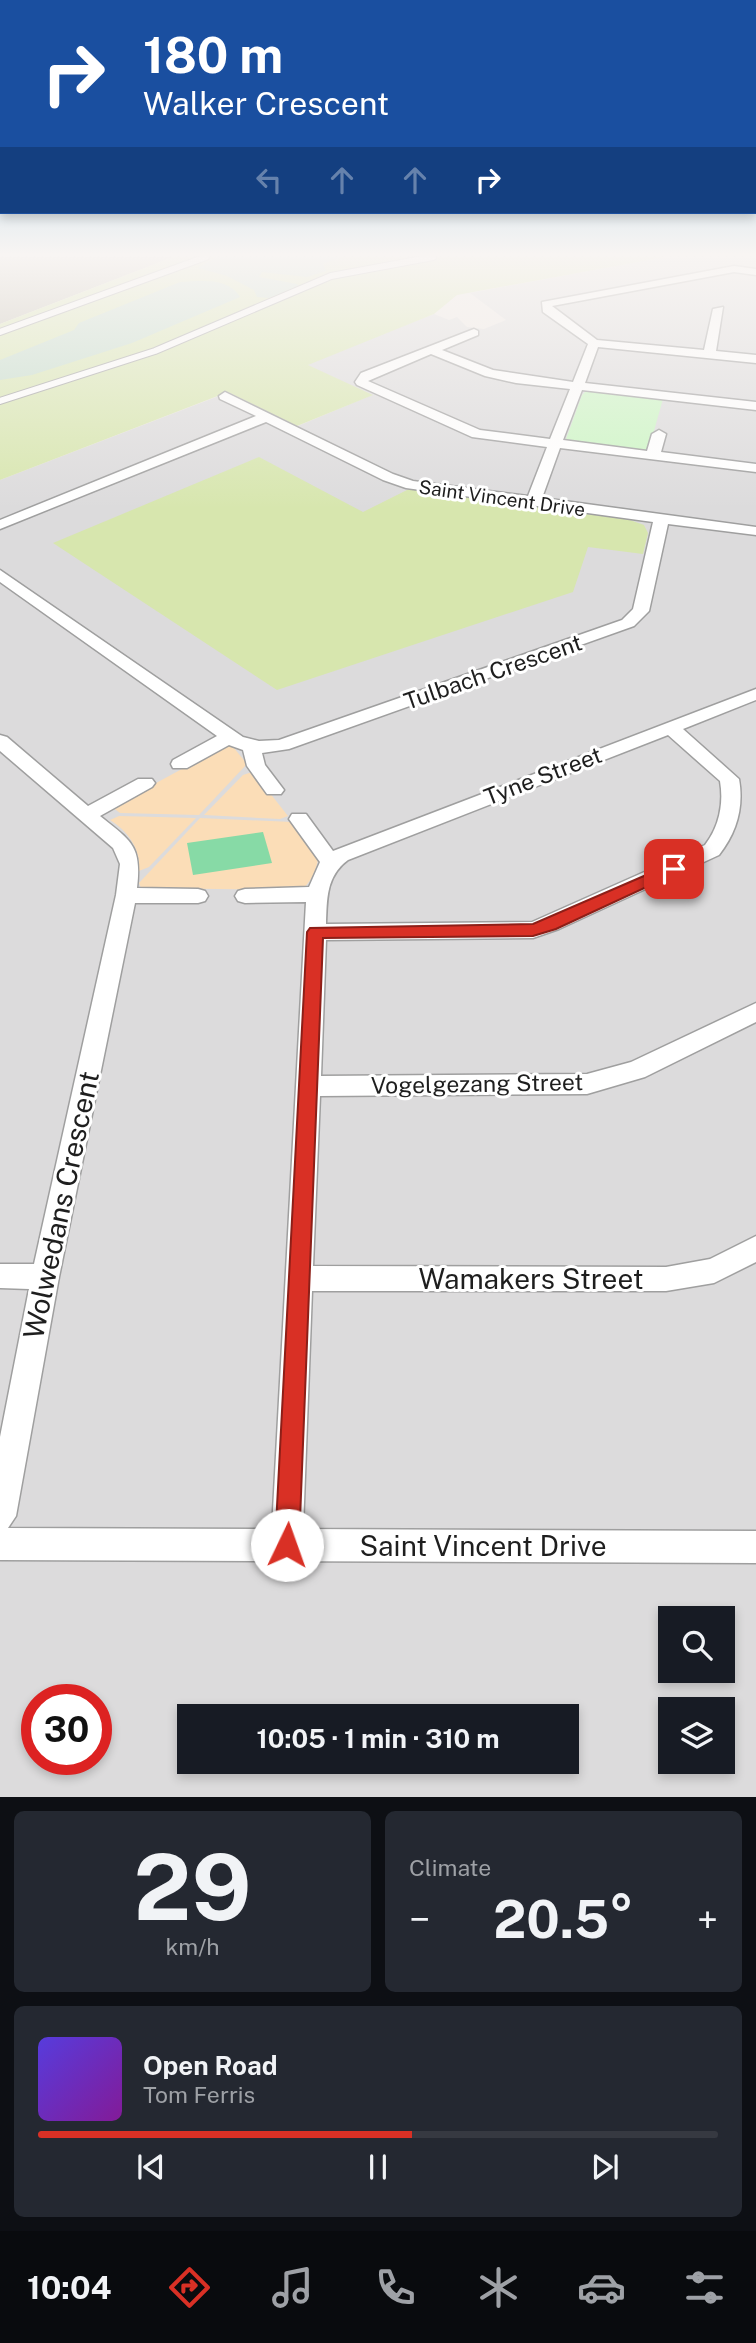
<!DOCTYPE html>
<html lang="en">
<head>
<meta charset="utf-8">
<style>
	:root { --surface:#171b24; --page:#242831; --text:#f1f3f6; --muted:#9ea1a6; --line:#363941; --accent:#d93025 }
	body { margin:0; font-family:"Public Sans",sans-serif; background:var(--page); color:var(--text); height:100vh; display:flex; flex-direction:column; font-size:26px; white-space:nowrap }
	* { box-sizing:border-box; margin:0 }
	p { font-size:23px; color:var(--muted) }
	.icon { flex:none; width:38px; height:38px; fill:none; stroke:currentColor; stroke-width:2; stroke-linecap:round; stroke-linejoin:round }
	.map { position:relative; height:1797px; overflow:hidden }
	.panel { display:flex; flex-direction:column; gap:14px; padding:14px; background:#0d0f14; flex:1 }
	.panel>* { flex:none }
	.top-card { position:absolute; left:0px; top:0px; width:756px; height:214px; box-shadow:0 4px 10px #0003; background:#1a4fa0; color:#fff; overflow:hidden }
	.buttons { position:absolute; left:658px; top:1606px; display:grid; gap:14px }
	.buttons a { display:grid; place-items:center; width:77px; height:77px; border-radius:0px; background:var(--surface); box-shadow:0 4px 10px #0003; font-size:35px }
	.speed { position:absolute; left:21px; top:1684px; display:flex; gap:14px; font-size:35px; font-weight:700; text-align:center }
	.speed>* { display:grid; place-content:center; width:91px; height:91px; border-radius:50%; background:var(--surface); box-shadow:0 4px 10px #0003; line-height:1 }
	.speed .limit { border:10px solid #d22; background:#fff; color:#111 }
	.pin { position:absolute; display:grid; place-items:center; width:60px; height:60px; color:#fff; margin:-30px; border-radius:14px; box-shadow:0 4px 10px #0006 }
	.me { position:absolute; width:77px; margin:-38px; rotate:3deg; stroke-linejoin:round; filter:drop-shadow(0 0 5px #0008) }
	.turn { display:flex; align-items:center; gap:24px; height:147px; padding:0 28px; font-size:32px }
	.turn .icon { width:91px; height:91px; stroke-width:2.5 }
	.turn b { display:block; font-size:49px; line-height:60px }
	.lanes { display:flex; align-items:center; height:66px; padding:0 28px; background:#0003; justify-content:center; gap:35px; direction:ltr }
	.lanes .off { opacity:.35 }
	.big { font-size:52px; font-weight:700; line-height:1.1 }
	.panel .widget { flex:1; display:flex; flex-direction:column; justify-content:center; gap:10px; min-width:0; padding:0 24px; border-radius:10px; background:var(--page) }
	.panel .dial { align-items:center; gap:0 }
	.dial b { font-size:91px; line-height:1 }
	.song { display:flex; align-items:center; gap:21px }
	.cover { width:84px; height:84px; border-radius:10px; background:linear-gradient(135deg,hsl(250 70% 55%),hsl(290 70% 35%)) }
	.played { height:7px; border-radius:4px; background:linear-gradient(90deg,var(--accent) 55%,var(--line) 55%) }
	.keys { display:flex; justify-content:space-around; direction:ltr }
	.heat { display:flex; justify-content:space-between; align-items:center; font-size:38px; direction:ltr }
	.panel .tiles { flex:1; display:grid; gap:14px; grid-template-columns:1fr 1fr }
	.widget:last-child { grid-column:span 2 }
	.trip { position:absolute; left:177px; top:1704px; width:402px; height:70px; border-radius:0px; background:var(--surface); box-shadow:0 4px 10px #0003; font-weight:700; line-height:70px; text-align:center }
	.dock { display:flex; height:112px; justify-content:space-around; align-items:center; background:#090b0e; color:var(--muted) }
	.dock .icon { width:49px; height:49px }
	.dock .current { color:var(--accent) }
	.dock b { font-size:32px; color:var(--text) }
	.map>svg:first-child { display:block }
	.residential { fill:#dcdbdc; fill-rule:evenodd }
	.construction { fill:#c3bfb1 }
	.grass { fill:#d7e6ae }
	.wetland { fill:#c3dcca }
	.sand { fill:#fbddb7 }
	.park { fill:#ccf6c4 }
	.pitch { fill:#87daa6 }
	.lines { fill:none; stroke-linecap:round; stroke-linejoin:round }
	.service-casing { stroke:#9f9f9f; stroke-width:8 }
	.minor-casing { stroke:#9f9f9f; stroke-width:3 }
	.service { stroke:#fff; stroke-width:6 }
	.minor { fill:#fff; fill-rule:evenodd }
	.route { fill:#d93025; stroke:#8d1f18; stroke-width:2 }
	.labels { text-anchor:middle; stroke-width:6; stroke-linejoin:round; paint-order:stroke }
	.far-street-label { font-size:19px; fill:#1e1e1e; stroke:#fff }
	.street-label { font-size:23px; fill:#1e1e1e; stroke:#fff }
	.near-street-label { font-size:28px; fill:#1e1e1e; stroke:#fff }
</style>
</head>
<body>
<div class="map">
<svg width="756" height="1797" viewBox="0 0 756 1797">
	<rect width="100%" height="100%" fill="#efe9e5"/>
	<path class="residential" d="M665 257H756V1797H0V480L224 394 293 428 372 395 307 365 324 356 434 314 449 320 457 317 467 327 484 329 506 320 470 293ZM670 1619H723V1671H670ZM37 1699H96V1759H37ZM670 1710H723V1762H670ZM189 1717H567V1762H189Z"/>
	<path class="construction" d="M0 257H173L0 324Z"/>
	<g class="grass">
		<path d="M173 257H665L457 295 434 314 308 365 373 395 297 426 228 392 0 480V324Z"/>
		<path d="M259 457 363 512 409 489 630 520 644 525 648 533 643 554 588 547 573 592 277 690 53 543Z"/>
	</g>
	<g class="wetland">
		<path d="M216 257H342L323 264 326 271 307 277 262 272 259 277 297 284 299 286 269 298 257 297 254 290 227 276 198 268Z"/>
		<path d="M180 282C201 281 228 277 240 297L132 343 32 375 0 380V360L74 330 79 323Z"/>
	</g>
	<g class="sand">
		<path d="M226 745 234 748 247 764 199 815 120 813 112 807Z"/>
		<path d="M249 773H254L288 816 280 819 204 815 243 775Z"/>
		<path d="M119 816 196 818 149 867 139 871C141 849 128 831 110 820Z"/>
		<path d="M200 818 292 822 318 855C319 865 310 886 300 890L141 888 139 883Z"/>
	</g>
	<path class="park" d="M586 391 663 399 648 452 566 439 582 395Z"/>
	<path class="pitch" d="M263 832 272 863 193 875 187 843Z"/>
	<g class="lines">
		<g class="service-casing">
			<g id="service">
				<path d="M0 332 206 257"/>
				<path d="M0 401 155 351 331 276 433 257"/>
			</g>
		</g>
		<g class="minor-casing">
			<g id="minor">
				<path d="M734 266 756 269V275L734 272 552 306 597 340 704 350 713 309 723 307 716 351 756 355V363L598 347 585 383 756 402V410L582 390 563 440 647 451 652 434 659 430 666 434 661 452 756 464V472L560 448 542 498 756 527V535L668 524 649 611 634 626 289 749 262 753 265 765 284 790 281 794H267L247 766 243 750 229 745 187 768H173L171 764 173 760 217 736 0 582V570L243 737 259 741 279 740 622 620 633 609 653 522 406 488 383 480 266 422 0 529V520L256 416 220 399 219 396 225 392 393 474 413 481 528 496 547 447 472 437 357 385 355 382 361 373 474 329 478 331V335L442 350 493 370 573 382 588 344 543 312 542 302ZM431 354 485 376 516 383 570 389 550 439 480 430 368 381Z"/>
				<path d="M756 689V700L683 729 739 779C744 807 737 832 719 855L559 929 533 938 326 940 321 1076 587 1074 631 1062 756 1003V1022L645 1077 587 1094 320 1096 313 1266 666 1267 710 1259 756 1236V1262L714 1283 666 1291H312L303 1529 756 1531V1563L0 1560V1437L29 1289 0 1288V1264H34L116 895 120 864 113 848 0 751V735L7 737 88 806 138 779H152L155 783 152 787 100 816C131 841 142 845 137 888L198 889 205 891 208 896 205 901 198 903H135L59 1277 16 1516 8 1528 272 1529 306 902 245 903 238 901 235 896 238 891 245 889 309 887 320 862 289 819 292 814H306L333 851ZM668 735 720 781C724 804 719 827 705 845L532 922 326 924C327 899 326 876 348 860Z"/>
			</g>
		</g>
		<use href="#service" class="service"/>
		<use href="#minor" class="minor"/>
	</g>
	<linearGradient id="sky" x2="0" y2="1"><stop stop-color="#8ec3e2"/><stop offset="0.5" stop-color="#f8f5f3"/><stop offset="1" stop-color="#f8f5f3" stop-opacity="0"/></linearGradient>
	<rect width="756" height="509" fill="url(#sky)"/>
	<path class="route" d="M674 863 682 869 679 872 556 929 533 936 323 938 299 1545 295 1553 287 1557 279 1553 275 1545 307 932 310 928 533 924Z"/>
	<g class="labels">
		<g class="far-street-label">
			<text transform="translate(502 498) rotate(8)" y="7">Saint Vincent Drive</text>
		</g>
		<g class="street-label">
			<text transform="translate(493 672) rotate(-19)" y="8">Tulbach Crescent</text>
			<text transform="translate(543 776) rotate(-21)" y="8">Tyne Street</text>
			<text transform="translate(477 1084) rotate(-1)" y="8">Vogelgezang Street</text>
		</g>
		<g class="near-street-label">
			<text transform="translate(61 1205) rotate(-78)" y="10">Wolwedans Crescent</text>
			<text x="531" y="1289">Wamakers Street</text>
			<text x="483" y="1556">Saint Vincent Drive</text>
		</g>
	</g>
</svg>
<div class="buttons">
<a><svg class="icon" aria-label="search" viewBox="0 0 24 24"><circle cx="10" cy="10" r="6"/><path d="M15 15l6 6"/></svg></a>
<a><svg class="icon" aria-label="layers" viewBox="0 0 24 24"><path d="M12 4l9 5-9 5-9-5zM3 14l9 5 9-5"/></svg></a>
</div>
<div class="speed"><div class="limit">30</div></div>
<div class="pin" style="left:674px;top:869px;background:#d93025"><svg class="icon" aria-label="arrive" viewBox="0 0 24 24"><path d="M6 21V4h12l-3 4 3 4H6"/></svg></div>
<svg class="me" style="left:287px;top:1545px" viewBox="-20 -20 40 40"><circle r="19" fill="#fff"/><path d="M0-13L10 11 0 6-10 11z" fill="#d93025"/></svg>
<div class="trip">10:05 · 1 min · 310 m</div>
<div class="top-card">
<div class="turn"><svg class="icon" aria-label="right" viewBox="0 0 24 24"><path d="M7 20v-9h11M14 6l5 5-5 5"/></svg><div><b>180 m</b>Walker Crescent</div></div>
<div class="lanes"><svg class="icon off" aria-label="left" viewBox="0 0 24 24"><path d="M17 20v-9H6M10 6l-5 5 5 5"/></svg><svg class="icon off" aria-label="ahead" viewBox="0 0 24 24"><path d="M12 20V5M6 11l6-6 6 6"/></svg><svg class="icon off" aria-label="ahead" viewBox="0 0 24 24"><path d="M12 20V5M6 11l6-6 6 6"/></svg><svg class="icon" aria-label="right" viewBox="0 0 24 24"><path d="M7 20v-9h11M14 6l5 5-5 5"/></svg></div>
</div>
</div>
<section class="panel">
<div class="tiles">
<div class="widget dial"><b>29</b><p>km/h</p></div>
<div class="widget"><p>Climate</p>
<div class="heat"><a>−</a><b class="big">20.5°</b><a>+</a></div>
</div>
<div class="widget">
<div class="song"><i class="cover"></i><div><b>Open Road</b><p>Tom Ferris</p></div></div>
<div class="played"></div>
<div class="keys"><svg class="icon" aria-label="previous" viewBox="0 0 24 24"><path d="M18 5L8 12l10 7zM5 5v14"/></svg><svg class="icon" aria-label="pause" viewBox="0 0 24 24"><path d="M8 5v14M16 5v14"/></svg><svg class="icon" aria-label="next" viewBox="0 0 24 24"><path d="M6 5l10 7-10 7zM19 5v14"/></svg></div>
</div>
</div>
</section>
<nav class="dock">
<b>10:04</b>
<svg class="icon current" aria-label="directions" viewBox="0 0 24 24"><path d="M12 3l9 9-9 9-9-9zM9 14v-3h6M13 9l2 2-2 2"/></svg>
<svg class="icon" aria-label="music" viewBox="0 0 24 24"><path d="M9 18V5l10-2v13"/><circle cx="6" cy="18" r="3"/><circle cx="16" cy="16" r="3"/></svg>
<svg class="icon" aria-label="phone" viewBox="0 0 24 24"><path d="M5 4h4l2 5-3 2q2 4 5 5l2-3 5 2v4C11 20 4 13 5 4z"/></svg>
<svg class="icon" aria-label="climate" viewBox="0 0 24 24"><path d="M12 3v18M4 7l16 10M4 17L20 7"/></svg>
<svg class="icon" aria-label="car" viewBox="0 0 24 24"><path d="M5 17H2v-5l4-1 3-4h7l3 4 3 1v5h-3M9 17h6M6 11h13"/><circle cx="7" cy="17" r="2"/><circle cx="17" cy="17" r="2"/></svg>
<svg class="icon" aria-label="filters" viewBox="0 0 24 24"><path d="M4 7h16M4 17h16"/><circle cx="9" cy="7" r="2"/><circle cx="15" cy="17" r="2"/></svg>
</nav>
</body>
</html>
